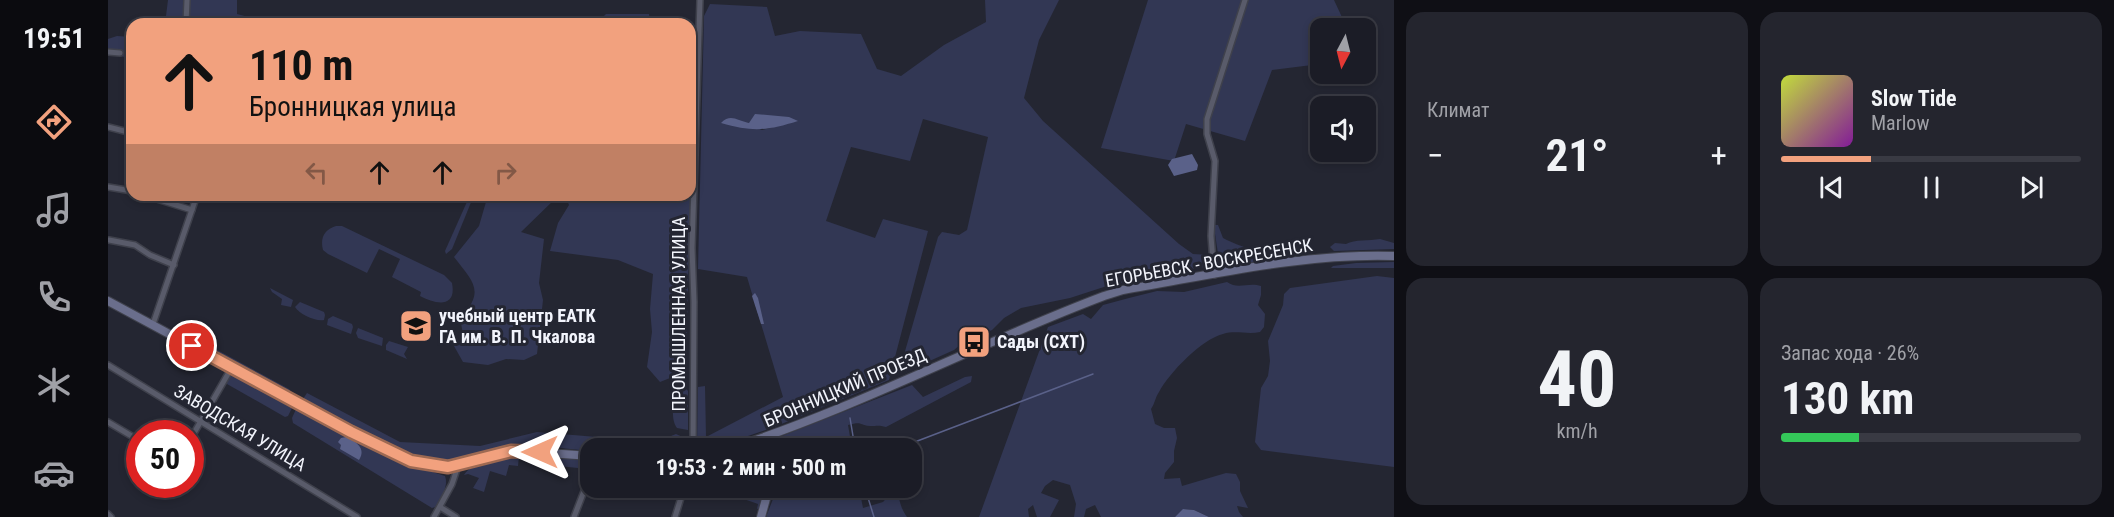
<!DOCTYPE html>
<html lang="ru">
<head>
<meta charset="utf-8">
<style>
	:root { --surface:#1b1c26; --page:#24252e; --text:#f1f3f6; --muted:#a0a1a7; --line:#393a43; --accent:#f2a17e }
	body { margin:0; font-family:"Roboto Condensed",sans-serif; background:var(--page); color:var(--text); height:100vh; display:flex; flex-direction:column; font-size:22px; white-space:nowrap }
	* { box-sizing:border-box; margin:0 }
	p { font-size:20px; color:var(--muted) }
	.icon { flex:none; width:33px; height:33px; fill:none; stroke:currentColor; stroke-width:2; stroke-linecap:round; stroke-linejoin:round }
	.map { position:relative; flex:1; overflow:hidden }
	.drawer { display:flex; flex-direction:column; gap:12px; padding:12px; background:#0f0f15; width:720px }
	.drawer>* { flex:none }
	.guide { position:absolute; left:18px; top:18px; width:570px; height:183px; border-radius:18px; box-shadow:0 3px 9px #0003,0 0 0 2px var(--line); background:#f2a17e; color:#111; overflow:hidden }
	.needle { width:39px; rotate:187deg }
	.buttons { position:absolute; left:1202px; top:18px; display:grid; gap:12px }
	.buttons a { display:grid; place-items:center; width:66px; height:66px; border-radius:12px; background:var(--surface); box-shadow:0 3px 9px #0003,0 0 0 2px var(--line); font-size:30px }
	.speed { position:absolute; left:18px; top:420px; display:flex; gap:12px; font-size:30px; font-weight:700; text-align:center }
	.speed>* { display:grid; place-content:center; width:78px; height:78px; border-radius:50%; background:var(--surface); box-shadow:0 3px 9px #0003,0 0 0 2px var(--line); line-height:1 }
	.speed .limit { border:9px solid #d22; background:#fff; color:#111 }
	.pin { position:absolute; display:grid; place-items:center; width:51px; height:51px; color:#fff; margin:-26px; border:3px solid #fff; border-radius:50%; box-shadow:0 2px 6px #0007 }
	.me { position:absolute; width:66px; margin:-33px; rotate:270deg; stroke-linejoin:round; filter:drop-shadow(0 0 4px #0008) }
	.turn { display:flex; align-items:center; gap:21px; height:126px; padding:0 24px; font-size:27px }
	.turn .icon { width:78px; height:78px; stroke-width:2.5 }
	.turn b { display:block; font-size:42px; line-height:51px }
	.lanes { display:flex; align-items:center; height:57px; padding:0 24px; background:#0003; justify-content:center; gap:30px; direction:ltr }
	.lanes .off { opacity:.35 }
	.big { font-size:45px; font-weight:700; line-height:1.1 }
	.drawer .widget { flex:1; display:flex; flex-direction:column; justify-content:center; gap:9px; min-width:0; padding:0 21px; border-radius:18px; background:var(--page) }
	.drawer .dial { align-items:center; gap:0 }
	.dial b { font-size:78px; line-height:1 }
	.song { display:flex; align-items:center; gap:18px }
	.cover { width:72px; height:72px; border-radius:9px; background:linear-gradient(135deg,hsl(70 70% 55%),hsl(290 70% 35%)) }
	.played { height:6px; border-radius:3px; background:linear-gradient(90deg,var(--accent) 30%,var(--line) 30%) }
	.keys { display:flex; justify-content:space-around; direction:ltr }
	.heat { display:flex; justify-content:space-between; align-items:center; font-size:33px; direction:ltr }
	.charge { height:9px; border-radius:4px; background:linear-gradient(90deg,#34c759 26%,var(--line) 0) }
	.drawer .tiles { flex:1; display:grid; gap:12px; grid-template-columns:repeat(2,1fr) }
	.trip { position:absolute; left:472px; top:438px; width:342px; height:60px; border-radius:18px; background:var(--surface); box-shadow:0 3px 9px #0003,0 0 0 2px var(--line); font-weight:700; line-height:60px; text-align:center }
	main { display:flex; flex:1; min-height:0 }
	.tabs { display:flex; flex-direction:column; width:108px; justify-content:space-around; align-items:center; background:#0b0b0f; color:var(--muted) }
	.tabs .icon { width:42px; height:42px }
	.tabs .on { color:var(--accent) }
	.tabs b { font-size:27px; color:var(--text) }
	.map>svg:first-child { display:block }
	.green { fill:#323754; fill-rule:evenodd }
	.water { fill:#5a6189 }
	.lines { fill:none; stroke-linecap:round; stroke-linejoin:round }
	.stream { stroke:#5a6189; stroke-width:1.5 }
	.street-casing { stroke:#3f414c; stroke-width:8 }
	.secondary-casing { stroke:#3f414c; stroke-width:10 }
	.street { stroke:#595b6a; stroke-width:5 }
	.secondary { stroke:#6a6e8c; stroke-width:8 }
	.route-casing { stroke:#9d6952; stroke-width:15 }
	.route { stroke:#f2a17e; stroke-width:10 }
	.labels { text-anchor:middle; stroke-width:6; stroke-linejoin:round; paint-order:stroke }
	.street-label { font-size:18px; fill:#f2f4fc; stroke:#242632 }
	.poi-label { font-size:18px; font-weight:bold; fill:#f2f4fc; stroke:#242632; text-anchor:start }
</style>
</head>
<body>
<main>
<nav class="tabs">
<b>19:51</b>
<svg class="icon on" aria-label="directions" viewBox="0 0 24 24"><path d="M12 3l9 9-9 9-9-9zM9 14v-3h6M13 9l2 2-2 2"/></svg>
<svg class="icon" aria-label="music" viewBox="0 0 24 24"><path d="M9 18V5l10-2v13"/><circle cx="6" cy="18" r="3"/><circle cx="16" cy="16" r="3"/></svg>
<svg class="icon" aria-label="phone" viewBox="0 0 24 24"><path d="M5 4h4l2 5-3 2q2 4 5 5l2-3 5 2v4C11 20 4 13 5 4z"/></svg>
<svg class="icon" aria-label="climate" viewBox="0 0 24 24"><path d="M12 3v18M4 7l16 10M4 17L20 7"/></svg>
<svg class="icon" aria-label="car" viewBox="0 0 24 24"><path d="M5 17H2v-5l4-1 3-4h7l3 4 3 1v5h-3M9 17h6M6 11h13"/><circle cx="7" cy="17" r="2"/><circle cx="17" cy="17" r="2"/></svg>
</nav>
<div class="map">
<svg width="1286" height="517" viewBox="0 0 1286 517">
	<rect width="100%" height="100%" fill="#242632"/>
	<g class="green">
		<path d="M60 0H129V14L167 24H57Z"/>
		<path d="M877 0H951L931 40 916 98 935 121 1071 244 1085 254 1101 255 1102 266 1002 285 962 298 913 308 896 318 884 330 853 344 846 350 797 372H791L830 237 834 232 851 235 859 230 880 137 815 119 802 161 743 147 718 221 767 238 775 219 820 231 781 380 666 427 611 446 591 448 589 445 590 387 597 386 598 437 675 397 639 277 590 269 596 16 602 4 659 7 667 36 692 31 753 34 769 69 793 76 836 45 878 22ZM689 121 654 130 635 122 641 123Z"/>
		<path d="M1040 0H1226L1239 28H1212V64L1164 70 1137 141 1078 124 1066 161 993 148Z"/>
		<path d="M498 14H541L542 24H493V19Z"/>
		<path d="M9 36 24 37V59L5 54 0 51V39Z"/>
		<path d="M582 152H583L578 380 562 378 552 382 539 367 544 332 542 309 545 274 510 260 442 251 450 223 461 205 457 195H582Z"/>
		<path d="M362 195H366L344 249 338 254 337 251Z"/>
		<path d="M380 195H448V198L413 232 436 239 431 283 435 300 429 354 416 360 398 359 380 365 355 362 346 346 355 334 352 318C378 291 365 282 346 257L371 226Z"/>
		<path d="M1107 225H1110L1115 238C1125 243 1147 253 1158 251 1161 250 1163 246 1166 245 1169 244 1173 245 1176 245L1182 251 1181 256C1160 262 1132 265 1111 260L1107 234Z"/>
		<path d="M228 226H234L336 275 344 283C349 309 327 304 312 296L313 292 284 277 292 259 271 249 259 273 220 254 215 250C212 238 216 230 228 226Z"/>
		<path d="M1272 239 1286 243V249L1226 251 1222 247 1227 243 1238 244C1247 239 1261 241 1272 239Z"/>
		<path d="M1286 262V268H1223L1225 266 1248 263Z"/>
		<path d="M1269 276 1286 278V467L1153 450 1147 442 1153 388 1160 376 1162 361 1160 341 1175 305 1176 294 1182 288Z"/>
		<path d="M1119 282C1130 290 1140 282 1153 286V295L1150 305 1157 314 1156 327 1152 332C1140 335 1128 330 1115 334 1094 339 1061 373 1051 392 1047 398 1047 403 1043 409L1047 424 1056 428H1067L1069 438 1066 451V462L1057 473 1056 479 1072 478 1074 486 1118 473 1128 474 1132 482V491L1140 508 1129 506 1131 512 1135 517H1101L1086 510 1076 509 1067 517H993L987 505 978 509 976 517H966L968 504 962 485 945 480 937 486 933 493 951 500 942 517H929L925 505 920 509 921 517H871L940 327 975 314 983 319 995 305 1021 298 1049 291 1076 292Z"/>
		<path d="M162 288 185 300 183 307 173 305 174 299 164 292Z"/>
		<path d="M192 302 216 312 217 315 216 320C208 322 191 314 187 307Z"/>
		<path d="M225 316 244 324 245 327 243 334 219 325 220 319Z"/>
		<path d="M250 328 275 338 274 346 250 338 248 333Z"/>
		<path d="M89 339 181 389 185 394 182 395C161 384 101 357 89 339Z"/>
		<path d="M281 341 300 347 296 354 299 359 278 350V345Z"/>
		<path d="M122 374 128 375 181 404 184 408 180 416 177 417 119 384 118 381Z"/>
		<path d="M864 376 863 382 778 427C771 425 769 426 762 426 750 425 755 421 740 425L744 448H664L668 440 674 436 804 385 815 397 857 377Z"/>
		<path d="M576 386 580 391V430L569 428C562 420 565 397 570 387Z"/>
		<path d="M199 393 292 442 372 446 429 432 561 443 563 436 568 434 579 439 580 448H483V451C456 449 427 443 401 447 378 450 357 463 334 462 296 462 231 422 197 403L195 399Z"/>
		<path d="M189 407 294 462 337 476C341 486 333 498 327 507L324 508 185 423 184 418Z"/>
		<path d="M411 456 410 466 401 465 398 476 382 471 376 492 365 488 371 478 360 474 356 475C364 461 395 456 411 456Z"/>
		<path d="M417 456 478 460 481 467 480 469 420 463Z"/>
		<path d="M633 488H656L652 508 649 509 650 504 630 497Z"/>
		<path d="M666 488H751L755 508 775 502 787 489C793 500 791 506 799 517H658L665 499Z"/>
	</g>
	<g class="water">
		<path d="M647 114 681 117 690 121C658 131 645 132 613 123 623 113 629 121 641 123Z"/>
		<path d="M1084 154 1090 165 1089 170 1066 176 1060 165 1064 159Z"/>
		<path d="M647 293 650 298 656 324H653L644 296Z"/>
		<path d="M238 437C247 441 259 448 251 460L232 449 233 445 230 442 233 438Z"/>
		<path d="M1075 509 1086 510 1101 517H1067Z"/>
	</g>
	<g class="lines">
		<g class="stream">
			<path d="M742 418 747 448"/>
			<path d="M791 448 985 374"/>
			<path d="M757 488 766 517"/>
		</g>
		<g class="street-casing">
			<g id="street">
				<path d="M78 24 79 0"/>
				<path d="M0 52 12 53"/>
				<path d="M0 127 24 133"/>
				<path d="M0 187 24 191"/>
				<path d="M36 195 84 210"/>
				<path d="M1 240 27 245 42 255 66 265"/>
				<path d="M1106 275 1103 236 1107 161 1099 134V119L1137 0"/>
				<path d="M45 324 89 195"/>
				<path d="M0 365 249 517"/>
				<path d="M0 422 32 441"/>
				<path d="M82 440 124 367"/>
				<path d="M585 448 586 302 584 248 592 0"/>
				<path d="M332 507 348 517"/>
				<path d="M0 514 3 517"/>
				<path d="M326 517 344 484 350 466"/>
				<path d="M466 517 483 473"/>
				<path d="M567 517 576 488"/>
			</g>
		</g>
		<g class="secondary-casing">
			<g id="secondary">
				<path d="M0 301 258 440 303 461 340 467 411 451 483 456"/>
				<path d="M655 438 658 448"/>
				<path d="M624 448C751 407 871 343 996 296L1015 290C1104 275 1195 253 1286 256"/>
				<path d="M653 517 661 488"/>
			</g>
		</g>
		<use href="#street" class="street"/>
		<use href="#secondary" class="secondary"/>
	</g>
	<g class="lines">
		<g class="route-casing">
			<path id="route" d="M84 346 243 432 303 461 340 467 403 451 432 452"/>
		</g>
		<use href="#route" class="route"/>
	</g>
	<defs>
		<g id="university-square" transform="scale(1.725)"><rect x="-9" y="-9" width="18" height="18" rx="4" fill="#f2a17e" stroke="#242632"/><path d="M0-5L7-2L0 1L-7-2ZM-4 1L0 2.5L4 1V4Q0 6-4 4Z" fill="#111"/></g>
		<g id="bus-square" transform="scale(1.725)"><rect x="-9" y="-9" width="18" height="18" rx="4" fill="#f2a17e" stroke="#242632"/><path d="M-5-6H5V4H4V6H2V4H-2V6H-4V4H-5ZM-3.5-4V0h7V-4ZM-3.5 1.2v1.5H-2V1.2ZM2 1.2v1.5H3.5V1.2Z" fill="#111"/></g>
	</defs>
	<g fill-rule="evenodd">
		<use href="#university-square" x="308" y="326"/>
		<use href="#bus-square" x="866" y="342"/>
	</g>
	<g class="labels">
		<g class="street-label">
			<text transform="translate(1101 263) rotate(-10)" y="6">ЕГОРЬЕВСК - ВОСКРЕСЕНСК</text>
			<text transform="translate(571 314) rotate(-90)" y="6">ПРОМЫШЛЕННАЯ УЛИЦА</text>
			<text transform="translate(737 388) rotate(-23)" y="6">БРОННИЦКИЙ ПРОЕЗД</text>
			<text transform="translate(132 428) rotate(31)" y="6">ЗАВОДСКАЯ УЛИЦА</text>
		</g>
		<g class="poi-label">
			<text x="331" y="322">учебный центр ЕАТК<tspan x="331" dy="21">ГА им. В. П. Чкалова</tspan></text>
			<text x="889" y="348">Сады (СХТ)</text>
		</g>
	</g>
</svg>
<div class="buttons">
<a><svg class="needle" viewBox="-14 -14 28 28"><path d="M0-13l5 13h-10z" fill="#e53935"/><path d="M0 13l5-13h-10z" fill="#a0a1a7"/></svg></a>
<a><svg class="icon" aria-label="sound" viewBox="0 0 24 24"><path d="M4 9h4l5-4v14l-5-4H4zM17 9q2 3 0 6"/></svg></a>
</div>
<div class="speed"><div class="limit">50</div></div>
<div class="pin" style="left:84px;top:346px;background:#d93025"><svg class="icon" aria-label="arrive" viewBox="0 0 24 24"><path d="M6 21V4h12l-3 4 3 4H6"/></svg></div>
<svg class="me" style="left:432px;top:452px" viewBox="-20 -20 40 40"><path d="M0-17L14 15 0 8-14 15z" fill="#f2a17e" stroke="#fff" stroke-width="4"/></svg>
<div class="trip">19:53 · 2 мин · 500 m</div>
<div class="guide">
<div class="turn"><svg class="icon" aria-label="ahead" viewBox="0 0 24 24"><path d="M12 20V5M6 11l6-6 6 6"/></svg><div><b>110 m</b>Бронницкая улица</div></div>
<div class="lanes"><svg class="icon off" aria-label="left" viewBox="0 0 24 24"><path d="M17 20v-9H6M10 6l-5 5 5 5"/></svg><svg class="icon" aria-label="ahead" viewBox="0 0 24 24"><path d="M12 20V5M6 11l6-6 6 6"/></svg><svg class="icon" aria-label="ahead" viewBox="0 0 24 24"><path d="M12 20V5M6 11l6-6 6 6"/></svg><svg class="icon off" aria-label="right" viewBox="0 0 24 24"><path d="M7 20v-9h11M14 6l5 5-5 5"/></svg></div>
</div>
</div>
<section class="drawer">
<div class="tiles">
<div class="widget"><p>Климат</p>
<div class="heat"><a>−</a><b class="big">21°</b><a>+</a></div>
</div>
<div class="widget">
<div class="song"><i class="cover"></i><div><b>Slow Tide</b><p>Marlow</p></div></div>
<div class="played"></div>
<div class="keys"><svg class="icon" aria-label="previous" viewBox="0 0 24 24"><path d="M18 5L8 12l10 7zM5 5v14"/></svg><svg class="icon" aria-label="pause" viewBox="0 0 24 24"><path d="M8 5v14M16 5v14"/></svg><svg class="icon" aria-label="next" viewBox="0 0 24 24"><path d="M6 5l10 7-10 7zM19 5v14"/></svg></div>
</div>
<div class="widget dial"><b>40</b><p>km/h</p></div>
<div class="widget"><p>Запас хода · 26%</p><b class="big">130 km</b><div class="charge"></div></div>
</div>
</section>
</main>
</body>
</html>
